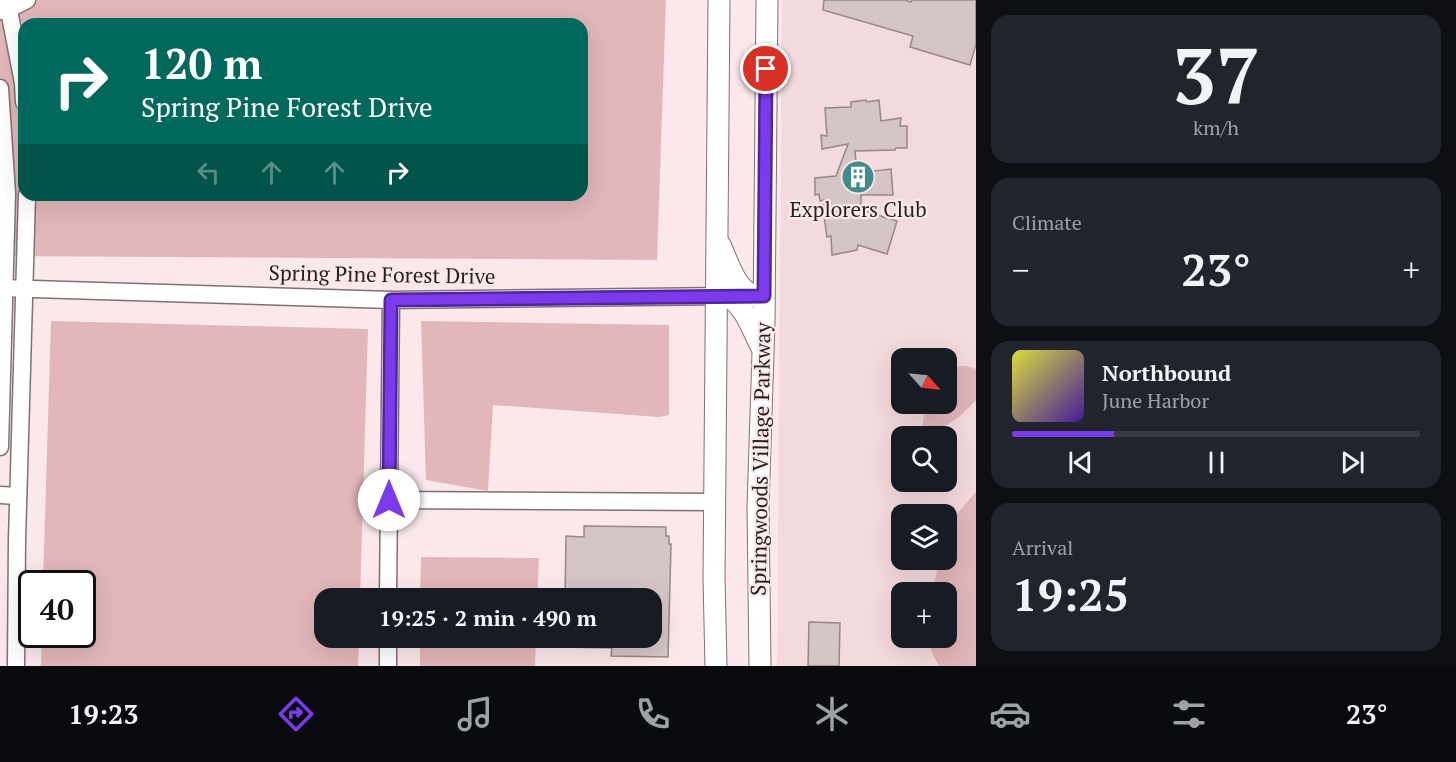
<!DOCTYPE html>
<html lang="en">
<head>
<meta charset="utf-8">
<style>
	:root { --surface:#171b24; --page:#20242c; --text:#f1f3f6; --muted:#9ea1a6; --line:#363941; --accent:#7c3aed }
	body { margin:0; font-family:"PT Serif",serif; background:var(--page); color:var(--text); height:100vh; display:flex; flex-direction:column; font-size:22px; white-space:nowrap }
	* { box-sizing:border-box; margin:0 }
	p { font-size:20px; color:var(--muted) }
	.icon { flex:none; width:33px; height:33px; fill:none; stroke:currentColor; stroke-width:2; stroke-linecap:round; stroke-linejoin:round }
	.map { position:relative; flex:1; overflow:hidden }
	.sheet { display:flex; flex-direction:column; gap:15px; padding:15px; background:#0d0f14; width:480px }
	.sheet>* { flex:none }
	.guide { position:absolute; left:18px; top:18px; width:570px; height:183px; border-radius:18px; box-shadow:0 6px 24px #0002; background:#00695c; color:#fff; overflow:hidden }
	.needle { width:39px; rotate:117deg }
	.tools { position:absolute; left:891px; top:348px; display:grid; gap:12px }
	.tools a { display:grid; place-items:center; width:66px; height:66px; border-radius:12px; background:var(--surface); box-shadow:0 6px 24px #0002; font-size:30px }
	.speed { position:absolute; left:18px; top:570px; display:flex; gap:12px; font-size:30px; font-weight:700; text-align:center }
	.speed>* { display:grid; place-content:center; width:78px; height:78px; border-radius:50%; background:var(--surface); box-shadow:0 6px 24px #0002; line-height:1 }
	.speed .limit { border:3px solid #111; border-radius:9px; background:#fff; color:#111 }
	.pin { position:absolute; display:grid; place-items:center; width:51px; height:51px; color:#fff; margin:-26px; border:3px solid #fff; border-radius:50%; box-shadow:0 2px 6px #0007 }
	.me { position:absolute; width:66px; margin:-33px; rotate:0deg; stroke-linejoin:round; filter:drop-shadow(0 0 4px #0008) }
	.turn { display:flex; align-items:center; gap:21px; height:126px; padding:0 24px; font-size:27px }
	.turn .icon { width:78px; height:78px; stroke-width:2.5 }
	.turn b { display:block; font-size:42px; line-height:51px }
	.lanes { display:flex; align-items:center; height:57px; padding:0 24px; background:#0003; justify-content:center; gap:30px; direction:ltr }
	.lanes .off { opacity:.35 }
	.big { font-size:45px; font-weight:800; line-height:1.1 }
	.sheet .card { flex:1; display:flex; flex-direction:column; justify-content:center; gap:9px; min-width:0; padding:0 21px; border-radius:18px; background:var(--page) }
	.sheet .dial { align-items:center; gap:0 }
	.dial b { font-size:78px; line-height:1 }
	.song { display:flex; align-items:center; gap:18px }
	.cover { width:72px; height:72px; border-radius:9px; background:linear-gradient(135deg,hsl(60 70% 55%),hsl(260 70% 35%)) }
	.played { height:6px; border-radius:3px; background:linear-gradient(90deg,var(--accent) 25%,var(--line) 25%) }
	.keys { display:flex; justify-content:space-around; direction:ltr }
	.heat { display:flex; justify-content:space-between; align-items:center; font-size:33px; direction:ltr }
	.trip { position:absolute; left:314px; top:588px; width:348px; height:60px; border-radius:18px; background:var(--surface); box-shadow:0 6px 24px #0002; font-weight:800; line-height:60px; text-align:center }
	.tabs { display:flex; height:96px; justify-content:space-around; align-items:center; background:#090b0e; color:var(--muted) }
	.tabs .icon { width:42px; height:42px }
	.tabs .active { color:var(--accent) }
	.tabs b { font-size:27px; color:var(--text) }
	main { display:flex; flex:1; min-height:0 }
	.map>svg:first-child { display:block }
	.built { fill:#f5dadd; fill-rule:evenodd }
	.green { fill:#e2b6ba; fill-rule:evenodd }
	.building { fill:#d6c5c6; stroke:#978788; stroke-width:1.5 }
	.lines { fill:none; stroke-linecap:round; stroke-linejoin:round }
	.minor-casing { stroke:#807172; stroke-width:19 }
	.major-casing { stroke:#807172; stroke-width:23 }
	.minor { stroke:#fff; stroke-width:16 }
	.major { stroke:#fff; stroke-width:21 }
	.route-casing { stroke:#51269a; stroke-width:15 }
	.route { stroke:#7c3aed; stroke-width:10 }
	.labels { text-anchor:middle; stroke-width:4.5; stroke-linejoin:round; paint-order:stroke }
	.poi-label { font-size:21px; fill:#251f1f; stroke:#fae8ea }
	.street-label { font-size:21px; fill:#251f1f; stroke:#fae8ea }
</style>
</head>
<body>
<main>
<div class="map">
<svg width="976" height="666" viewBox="0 0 976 666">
	<rect width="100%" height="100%" fill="#fae8ea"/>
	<path class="built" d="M782 0H976V666H777ZM902 358H946V404H902ZM902 436H946V482H902ZM902 514H946V560H902ZM902 592H946V638H902Z"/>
	<g class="green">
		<path d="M0 0H666L657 260 0 256ZM24 24H582V195H24Z"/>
		<path d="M51 321 368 329 360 598H324V638H359L358 666H41L42 635 82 634V584L43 583Z"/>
		<path d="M421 321 669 325V415L659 417 493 405 488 491 426 480Z"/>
		<path d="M947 366H966L976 369V400C955 423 950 424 921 435L926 404H946Z"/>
		<path d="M976 492V666H939L932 653 929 638H946V592H932L940 560H946C946 524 953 518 976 492Z"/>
		<path d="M421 557 539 558 537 598H420Z"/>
		<path d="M420 638H536L535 666H420Z"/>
	</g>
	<g class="building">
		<path d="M824 0H905L911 2 912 0H976V44L970 65 910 47 913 36 823 10Z"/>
		<path d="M866 100 867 102 879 100 881 121 901 118 900 126H907V148H896L895 150 855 151 857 173 891 169 893 195H861V210L897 221 887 254 858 245 857 250 832 255 831 236 827 237 824 216V200L820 201 819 194 815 195V178L836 176 848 144 822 149 821 135 827 136 825 108 851 107V102Z"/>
		<path d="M584 526 666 527V536H669V544H671L668 657 611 656 612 648 564 647V638H651V598H565L566 536 584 537Z"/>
		<path d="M809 622 840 623 839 666H808Z"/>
	</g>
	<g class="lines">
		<g class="minor-casing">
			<g id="minor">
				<path d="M7 0 23 83 24 102"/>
				<path d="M1 11 9 9 27 0"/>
				<path d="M0 88 7 193 0 447"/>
				<path d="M0 288 391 300 728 296"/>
				<path d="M0 495 18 496"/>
				<path d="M389 500 715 502"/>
				<path d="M388 598 391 300"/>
				<path d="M16 666 17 540 27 195"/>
				<path d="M388 666V638"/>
			</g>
		</g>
		<g class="major-casing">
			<g id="major">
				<path d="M720 245C729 264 734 287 753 296"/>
				<path d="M727 296C745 305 752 329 761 346"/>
				<path d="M716 666 714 578 719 0"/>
				<path d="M760 666 758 507 764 322 767 0"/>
			</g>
		</g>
		<use href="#minor" class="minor"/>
		<use href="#major" class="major"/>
	</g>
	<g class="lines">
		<g class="route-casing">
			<path id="route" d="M389 500 391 300 764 296 766 69"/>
		</g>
		<use href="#route" class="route"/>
	</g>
	<defs>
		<g id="building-disc" transform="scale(1.725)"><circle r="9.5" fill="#448c89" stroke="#fae8ea"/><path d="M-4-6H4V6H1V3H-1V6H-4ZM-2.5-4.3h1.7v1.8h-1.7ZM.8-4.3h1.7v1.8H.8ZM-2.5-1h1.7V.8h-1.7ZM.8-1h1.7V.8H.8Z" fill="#fff"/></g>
	</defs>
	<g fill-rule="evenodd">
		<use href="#building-disc" x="858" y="177"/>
	</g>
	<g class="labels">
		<g class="poi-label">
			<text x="858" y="217">Explorers Club</text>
		</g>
		<g class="street-label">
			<text transform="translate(382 275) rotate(1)" y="7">Spring Pine Forest Drive</text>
			<text transform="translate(761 459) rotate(-89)" y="7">Springwoods Village Parkway</text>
		</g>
	</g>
</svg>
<div class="tools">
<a><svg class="needle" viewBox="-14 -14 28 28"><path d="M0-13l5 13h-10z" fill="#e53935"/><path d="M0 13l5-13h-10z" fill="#9ea1a6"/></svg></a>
<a><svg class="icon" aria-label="search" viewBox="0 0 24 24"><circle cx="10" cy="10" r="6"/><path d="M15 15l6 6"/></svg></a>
<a><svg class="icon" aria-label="layers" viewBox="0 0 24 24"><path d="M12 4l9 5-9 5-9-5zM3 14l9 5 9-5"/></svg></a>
<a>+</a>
</div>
<div class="speed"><div class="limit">40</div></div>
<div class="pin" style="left:766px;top:69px;background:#d93025"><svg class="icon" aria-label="arrive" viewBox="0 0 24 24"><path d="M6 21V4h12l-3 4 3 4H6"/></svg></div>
<svg class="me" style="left:389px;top:500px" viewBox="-20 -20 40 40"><circle r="19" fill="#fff"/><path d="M0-13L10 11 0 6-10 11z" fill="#7c3aed"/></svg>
<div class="trip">19:25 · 2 min · 490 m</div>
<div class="guide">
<div class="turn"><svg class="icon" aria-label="right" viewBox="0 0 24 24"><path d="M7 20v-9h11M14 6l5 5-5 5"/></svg><div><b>120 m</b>Spring Pine Forest Drive</div></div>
<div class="lanes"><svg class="icon off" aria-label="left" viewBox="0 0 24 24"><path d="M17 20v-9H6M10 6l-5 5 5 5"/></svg><svg class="icon off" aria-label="ahead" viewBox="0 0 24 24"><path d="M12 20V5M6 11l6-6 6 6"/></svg><svg class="icon off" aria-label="ahead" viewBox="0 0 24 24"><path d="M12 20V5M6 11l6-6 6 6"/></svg><svg class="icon" aria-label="right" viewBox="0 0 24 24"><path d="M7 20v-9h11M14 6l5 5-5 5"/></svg></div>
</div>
</div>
<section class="sheet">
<div class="card dial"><b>37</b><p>km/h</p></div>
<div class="card"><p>Climate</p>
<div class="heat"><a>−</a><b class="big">23°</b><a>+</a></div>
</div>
<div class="card">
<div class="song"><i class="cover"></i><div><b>Northbound</b><p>June Harbor</p></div></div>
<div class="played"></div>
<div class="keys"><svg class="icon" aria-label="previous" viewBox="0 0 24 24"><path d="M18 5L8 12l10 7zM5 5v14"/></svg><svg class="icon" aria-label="pause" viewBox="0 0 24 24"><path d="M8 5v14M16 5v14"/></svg><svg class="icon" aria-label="next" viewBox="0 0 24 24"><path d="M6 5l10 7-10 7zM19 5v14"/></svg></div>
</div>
<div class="card"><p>Arrival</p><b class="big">19:25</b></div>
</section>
</main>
<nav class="tabs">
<b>19:23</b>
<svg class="icon active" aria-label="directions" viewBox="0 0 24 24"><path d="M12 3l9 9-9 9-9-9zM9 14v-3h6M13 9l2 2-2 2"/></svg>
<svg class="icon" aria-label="music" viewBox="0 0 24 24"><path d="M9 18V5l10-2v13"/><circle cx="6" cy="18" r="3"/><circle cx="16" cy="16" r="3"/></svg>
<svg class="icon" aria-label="phone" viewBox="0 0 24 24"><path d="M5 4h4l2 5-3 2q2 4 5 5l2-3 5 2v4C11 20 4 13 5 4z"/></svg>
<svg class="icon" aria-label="climate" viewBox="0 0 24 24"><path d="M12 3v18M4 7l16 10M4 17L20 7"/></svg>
<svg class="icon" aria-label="car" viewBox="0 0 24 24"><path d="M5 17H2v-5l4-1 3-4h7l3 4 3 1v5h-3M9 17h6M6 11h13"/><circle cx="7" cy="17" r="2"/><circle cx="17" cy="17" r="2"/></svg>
<svg class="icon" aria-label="filters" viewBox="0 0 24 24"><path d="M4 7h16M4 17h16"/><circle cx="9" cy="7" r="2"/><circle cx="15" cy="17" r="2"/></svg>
<b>23°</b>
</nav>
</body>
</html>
